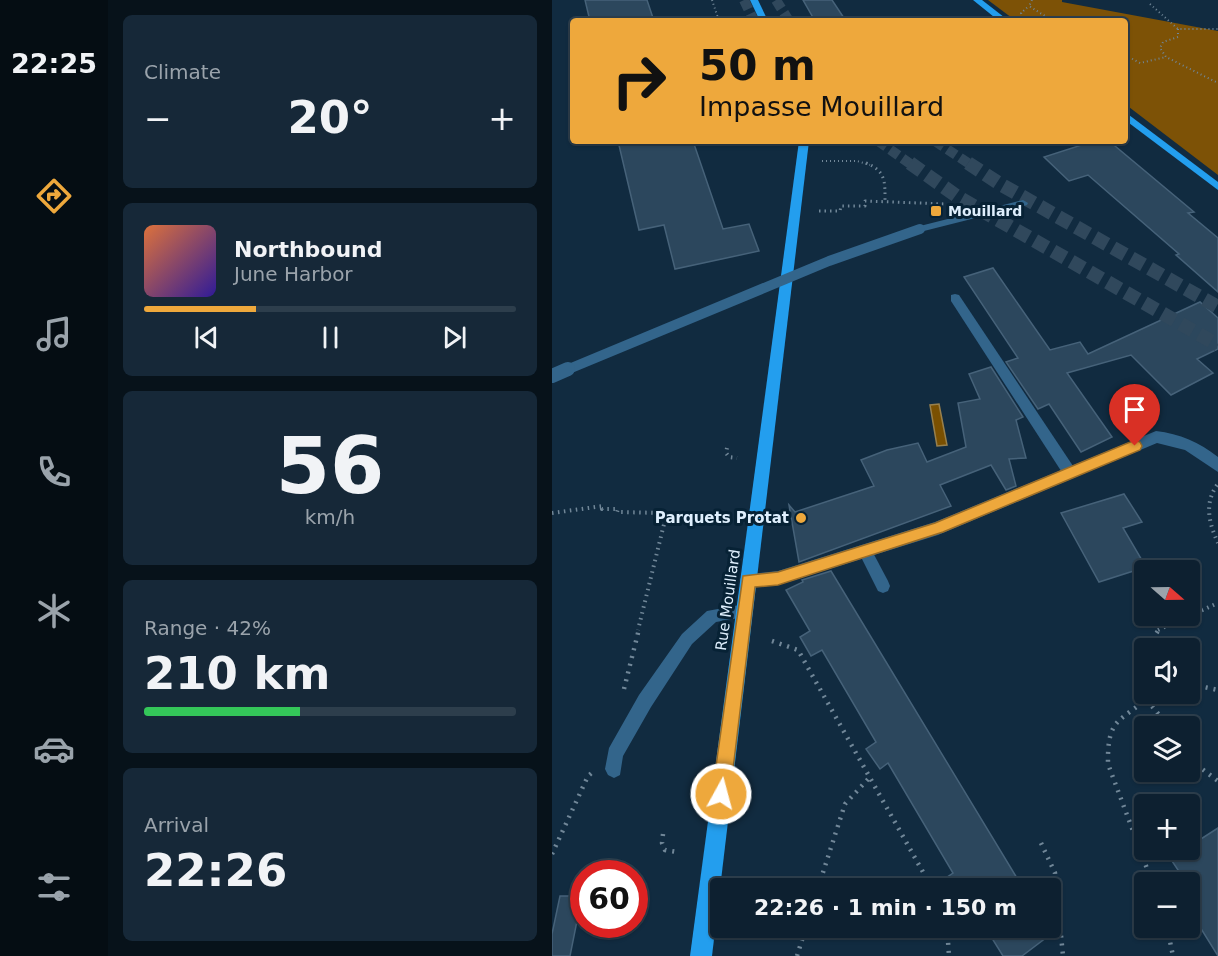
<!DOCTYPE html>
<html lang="en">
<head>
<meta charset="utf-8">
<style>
	:root { --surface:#0d2030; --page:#162838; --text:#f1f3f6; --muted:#9aa3ab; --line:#2d3e4c; --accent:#eea83c }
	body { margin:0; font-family:"DejaVu Sans",sans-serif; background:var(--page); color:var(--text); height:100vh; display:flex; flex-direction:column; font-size:22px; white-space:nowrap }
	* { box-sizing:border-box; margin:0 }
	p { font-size:20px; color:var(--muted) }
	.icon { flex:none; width:33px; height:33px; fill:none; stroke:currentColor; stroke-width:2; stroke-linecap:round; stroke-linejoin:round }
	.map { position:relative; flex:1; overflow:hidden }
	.panel { display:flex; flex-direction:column; gap:15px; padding:15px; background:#07121a; width:444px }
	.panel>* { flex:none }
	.banner { position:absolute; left:18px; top:18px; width:558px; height:126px; border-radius:6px; box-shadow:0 2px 4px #0004,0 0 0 2px var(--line); background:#eea83c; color:#111; overflow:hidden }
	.needle { width:39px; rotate:110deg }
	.buttons { position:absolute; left:582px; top:560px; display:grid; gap:12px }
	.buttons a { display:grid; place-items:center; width:66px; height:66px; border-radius:6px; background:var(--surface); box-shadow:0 2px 4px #0004,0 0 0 2px var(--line); font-size:30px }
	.speed { position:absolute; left:18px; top:860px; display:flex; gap:12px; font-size:30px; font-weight:700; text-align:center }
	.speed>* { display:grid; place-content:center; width:78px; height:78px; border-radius:50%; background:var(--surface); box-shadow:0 2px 4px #0004,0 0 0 2px var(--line); line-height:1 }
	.speed .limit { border:9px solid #d22; background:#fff; color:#111 }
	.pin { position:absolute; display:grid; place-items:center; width:51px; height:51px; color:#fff; margin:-62px -26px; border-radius:50% 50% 50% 0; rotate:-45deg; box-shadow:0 0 6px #0007 }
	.pin .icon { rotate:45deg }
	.me { position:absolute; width:66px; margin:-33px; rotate:7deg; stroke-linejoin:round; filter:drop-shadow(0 0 4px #0008) }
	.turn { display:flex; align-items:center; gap:21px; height:126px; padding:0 30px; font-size:27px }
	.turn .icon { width:78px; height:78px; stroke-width:2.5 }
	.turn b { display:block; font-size:42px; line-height:51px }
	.big { font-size:45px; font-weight:700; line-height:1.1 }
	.panel .tile { flex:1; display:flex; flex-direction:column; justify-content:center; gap:9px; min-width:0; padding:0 21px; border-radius:9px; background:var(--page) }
	.panel .dial { align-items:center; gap:0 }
	.dial b { font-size:78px; line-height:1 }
	.song { display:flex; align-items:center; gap:18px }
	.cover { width:72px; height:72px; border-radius:9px; background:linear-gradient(135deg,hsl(20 70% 55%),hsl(250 70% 35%)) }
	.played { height:6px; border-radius:3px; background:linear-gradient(90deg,var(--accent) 30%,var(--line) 30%) }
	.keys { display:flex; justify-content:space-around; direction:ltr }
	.heat { display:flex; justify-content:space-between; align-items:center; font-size:33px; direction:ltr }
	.charge { height:9px; border-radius:4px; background:linear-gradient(90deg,#34c759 42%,var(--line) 0) }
	.trip { position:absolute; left:158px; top:878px; width:351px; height:60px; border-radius:6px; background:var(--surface); box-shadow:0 2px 4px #0004,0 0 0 2px var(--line); font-weight:700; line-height:60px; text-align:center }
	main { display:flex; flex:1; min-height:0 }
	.tabs { display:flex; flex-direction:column; width:108px; justify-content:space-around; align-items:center; background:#050d13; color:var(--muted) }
	.tabs .icon { width:42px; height:42px }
	.tabs .selected { color:var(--accent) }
	.tabs b { font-size:27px; color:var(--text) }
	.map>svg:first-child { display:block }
	.forest { fill:#7d5206 }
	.water { fill:#7a5001; stroke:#98804d; stroke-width:1.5 }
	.building { fill:#2c475d; stroke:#466279; stroke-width:1.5 }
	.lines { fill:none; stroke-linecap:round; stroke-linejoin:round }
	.trunk-tunnel-far1 { stroke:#30485c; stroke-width:10; stroke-dasharray:10 5; stroke-linecap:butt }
	.trunk-tunnel { stroke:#30485c; stroke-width:14; stroke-dasharray:14 7; stroke-linecap:butt }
	.path-far3 { stroke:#718798; stroke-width:2; stroke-dasharray:1 3; stroke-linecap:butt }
	.path-far2 { stroke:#718798; stroke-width:3; stroke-dasharray:1.5 4; stroke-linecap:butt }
	.path-far1 { stroke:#718798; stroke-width:4; stroke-dasharray:1.5 4.5; stroke-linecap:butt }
	.path { stroke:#718798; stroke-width:4.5; stroke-dasharray:2 6; stroke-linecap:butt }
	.service { fill:#33658b; fill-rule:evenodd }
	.minor { fill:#33658b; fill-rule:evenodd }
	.primary { fill:#239eee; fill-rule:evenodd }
	.service-bridge-far1 { stroke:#33658b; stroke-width:10 }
	.service-bridge { stroke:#33658b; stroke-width:14 }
	.route { fill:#eea83c; stroke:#9b6d27; stroke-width:1.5 }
	.poi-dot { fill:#eea83c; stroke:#072235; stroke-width:2 }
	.labels { text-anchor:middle; stroke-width:6; stroke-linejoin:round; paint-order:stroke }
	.far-poi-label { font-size:14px; font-weight:bold; fill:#dfeffd; stroke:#072235; text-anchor:start }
	.poi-label { font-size:15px; font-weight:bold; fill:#dfeffd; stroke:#072235; text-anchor:end }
	.street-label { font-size:15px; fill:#dfeffd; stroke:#072235 }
</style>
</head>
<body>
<main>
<nav class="tabs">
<b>22:25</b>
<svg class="icon selected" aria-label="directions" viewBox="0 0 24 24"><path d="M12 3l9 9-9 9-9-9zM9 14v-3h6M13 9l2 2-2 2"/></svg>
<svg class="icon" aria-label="music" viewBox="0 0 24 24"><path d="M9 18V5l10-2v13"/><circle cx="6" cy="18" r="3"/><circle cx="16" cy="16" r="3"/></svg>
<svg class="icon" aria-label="phone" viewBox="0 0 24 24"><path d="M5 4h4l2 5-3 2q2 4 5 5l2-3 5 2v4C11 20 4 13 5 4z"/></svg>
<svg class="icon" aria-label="climate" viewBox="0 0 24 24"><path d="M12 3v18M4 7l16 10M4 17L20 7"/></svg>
<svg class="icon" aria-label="car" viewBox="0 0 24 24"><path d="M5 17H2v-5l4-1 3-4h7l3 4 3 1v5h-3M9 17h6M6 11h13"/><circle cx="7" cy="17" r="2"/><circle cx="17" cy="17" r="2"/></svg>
<svg class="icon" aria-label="filters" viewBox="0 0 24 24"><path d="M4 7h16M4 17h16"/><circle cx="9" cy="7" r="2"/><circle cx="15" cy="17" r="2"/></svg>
</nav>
<section class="panel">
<div class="tile"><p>Climate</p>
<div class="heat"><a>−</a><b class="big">20°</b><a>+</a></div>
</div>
<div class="tile">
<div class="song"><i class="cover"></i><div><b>Northbound</b><p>June Harbor</p></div></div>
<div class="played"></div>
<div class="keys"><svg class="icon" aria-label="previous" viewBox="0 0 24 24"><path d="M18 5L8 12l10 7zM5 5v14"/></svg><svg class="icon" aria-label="pause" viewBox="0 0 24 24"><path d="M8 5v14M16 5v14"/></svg><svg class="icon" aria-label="next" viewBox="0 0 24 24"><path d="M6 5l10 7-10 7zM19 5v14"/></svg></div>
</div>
<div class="tile dial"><b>56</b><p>km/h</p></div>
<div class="tile"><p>Range · 42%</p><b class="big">210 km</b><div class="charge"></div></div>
<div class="tile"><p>Arrival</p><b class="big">22:26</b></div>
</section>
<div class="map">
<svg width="666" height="956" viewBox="0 0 666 956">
	<rect width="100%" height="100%" fill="#112b40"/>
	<path class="forest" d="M436 0H510V2L666 31V175L573 104V21H464Z"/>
	<path class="water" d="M387 404 395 445 385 446 378 405Z"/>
	<g class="building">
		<path d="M33 0H95L102 21H38Z"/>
		<path d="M251 0H280L294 21H263Z"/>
		<path d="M66 141H141L171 229 197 224 207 251 123 269 112 225 87 230Z"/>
		<path d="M542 141H557L642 212 636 213 666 238V292L624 255 627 254 536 175 517 181 492 157Z"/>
		<path d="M441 268 498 350 528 342 536 354 648 302 666 318V349L645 359 661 373 619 395 579 355 515 373 560 437 529 452 497 404 486 409 454 362 466 358 412 277Z"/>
		<path d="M439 367 471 417 464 420 474 458 457 459 464 486 454 490 439 465 388 485 399 506 247 562 237 505 243 512 322 486 309 460 335 450 366 443 375 462 414 447 406 403 428 399 417 374Z"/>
		<path d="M572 494 590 522 571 528 594 567 547 582 509 513Z"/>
		<path d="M279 571 471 888H379L401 873 336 763 328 769 314 749 324 742 270 650 259 656 248 637 258 631 234 590 251 582 250 580Z"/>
		<path d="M666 828V956L638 911V882H634L618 858 633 849H638V846Z"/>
		<path d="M8 896H30L18 956H0V934Z"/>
		<path d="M433 927H495L499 934 470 956H451Z"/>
	</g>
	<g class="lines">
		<g class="trunk-tunnel-far1">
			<path d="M192 0 202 21"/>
			<path d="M224 0 237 21"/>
			<path d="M326 141 360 165"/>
			<path d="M383 141 419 165"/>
		</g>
		<g class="trunk-tunnel">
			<path d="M358 163 406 197 666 345"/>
			<path d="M416 163 448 184 666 307"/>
		</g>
		<g class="path-far3">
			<path d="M160 0 167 21"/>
			<path d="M480 0 477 6 501 21"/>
			<path d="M598 4 626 29H666"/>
			<path d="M473 21 469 13 477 6"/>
			<path d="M626 29V37L611 42 608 48 614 57 666 83"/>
			<path d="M573 55 588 63 614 57"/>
			<path d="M270 161H305L318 165"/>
		</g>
		<g class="path-far2">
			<path d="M314 163C334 171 333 182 333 201"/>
			<path d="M267 211H288L289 206H313V201L394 204"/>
		</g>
		<g class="path-far1">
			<path d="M175 448 174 453 177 457 185 458"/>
			<path d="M665 485C652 504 657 523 666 543"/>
			<path d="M0 513 51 506 50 509H66L65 512 111 513 113 520 86 630"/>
			<path d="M606 630 666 603"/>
		</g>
		<g class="path">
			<path d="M220 641 246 650 380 888"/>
			<path d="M601 648V639L607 629"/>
			<path d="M638 684 666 690"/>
			<path d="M72 689 87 629"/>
			<path d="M595 700 616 726"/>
			<path d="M638 760 666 781"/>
			<path d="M111 834 110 843 113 850 125 852"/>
			<path d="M489 843 503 873 511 956"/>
			<path d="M0 854 36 776 42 771"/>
			<path d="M600 882 556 764C555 714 570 723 601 693"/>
			<path d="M266 888 293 804 318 777"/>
			<path d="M395 927 397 956"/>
			<path d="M615 927 621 956"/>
			<path d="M245 956 254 927"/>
		</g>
		<g class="service">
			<path d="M471 200 476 203 475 205 368 232 363 229 364 227Z"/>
			<path d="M403 294 407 295 523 469 525 473 523 477H513L399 301V295Z"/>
			<path d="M313 545 318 547 336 581 338 586 336 591 331 593 326 591 306 551 308 547Z"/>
			<path d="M193 604 198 606 201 611 198 616 164 622 140 644 99 707 71 756 68 775 62 778 56 775 53 769 57 748 87 695 130 634 155 611Z"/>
		</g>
		<path class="minor" d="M604 431C628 434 647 442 666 457V472L633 450 605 443 386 535 226 585 196 587 190 585 188 580 190 575 226 571 383 522Z"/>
		<g class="primary">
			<path d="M198 0H206L216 21H208Z"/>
			<path d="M421 0H430L457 21H447Z"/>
			<path d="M573 112 666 182V190L573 120Z"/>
			<path d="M247 141H257L160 956H138Z"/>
		</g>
		<path class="service-bridge-far1" d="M12 371 277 261 368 229"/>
		<path class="service-bridge" d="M0 376 16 369"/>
	</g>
	<path class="route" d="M583 440 588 442 590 446 588 450 391 532 226 585 203 587 178 794 175 800 169 802 163 800 160 794 191 576 226 572 383 523Z"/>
	<g class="poi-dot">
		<rect x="378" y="205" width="12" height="12" rx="3"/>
		<circle cx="249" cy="518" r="6"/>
	</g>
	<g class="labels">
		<g class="far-poi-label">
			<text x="396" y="216">Mouillard</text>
		</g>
		<g class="poi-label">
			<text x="237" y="523">Parquets Protat</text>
		</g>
		<g class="street-label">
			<text transform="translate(176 600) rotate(-82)" y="5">Rue Mouillard</text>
		</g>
	</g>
</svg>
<div class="buttons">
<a><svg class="needle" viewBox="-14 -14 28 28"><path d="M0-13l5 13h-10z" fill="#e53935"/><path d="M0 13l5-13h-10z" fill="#9aa3ab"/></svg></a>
<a><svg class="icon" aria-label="sound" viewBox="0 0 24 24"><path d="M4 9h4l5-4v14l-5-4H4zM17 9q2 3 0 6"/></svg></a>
<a><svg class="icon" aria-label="layers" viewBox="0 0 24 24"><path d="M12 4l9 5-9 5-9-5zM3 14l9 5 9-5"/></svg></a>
<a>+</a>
<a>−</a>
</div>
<div class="speed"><div class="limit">60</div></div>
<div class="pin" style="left:583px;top:446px;background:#d93025"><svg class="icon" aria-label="arrive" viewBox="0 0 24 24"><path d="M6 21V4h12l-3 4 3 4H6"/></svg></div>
<svg class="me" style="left:169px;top:794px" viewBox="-20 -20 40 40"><circle r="17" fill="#eea83c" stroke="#fff" stroke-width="3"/><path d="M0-11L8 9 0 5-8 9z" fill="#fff"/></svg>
<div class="trip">22:26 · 1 min · 150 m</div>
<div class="banner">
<div class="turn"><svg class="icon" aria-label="right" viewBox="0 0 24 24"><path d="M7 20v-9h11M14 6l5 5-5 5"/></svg><div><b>50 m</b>Impasse Mouillard</div></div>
</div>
</div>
</main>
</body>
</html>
